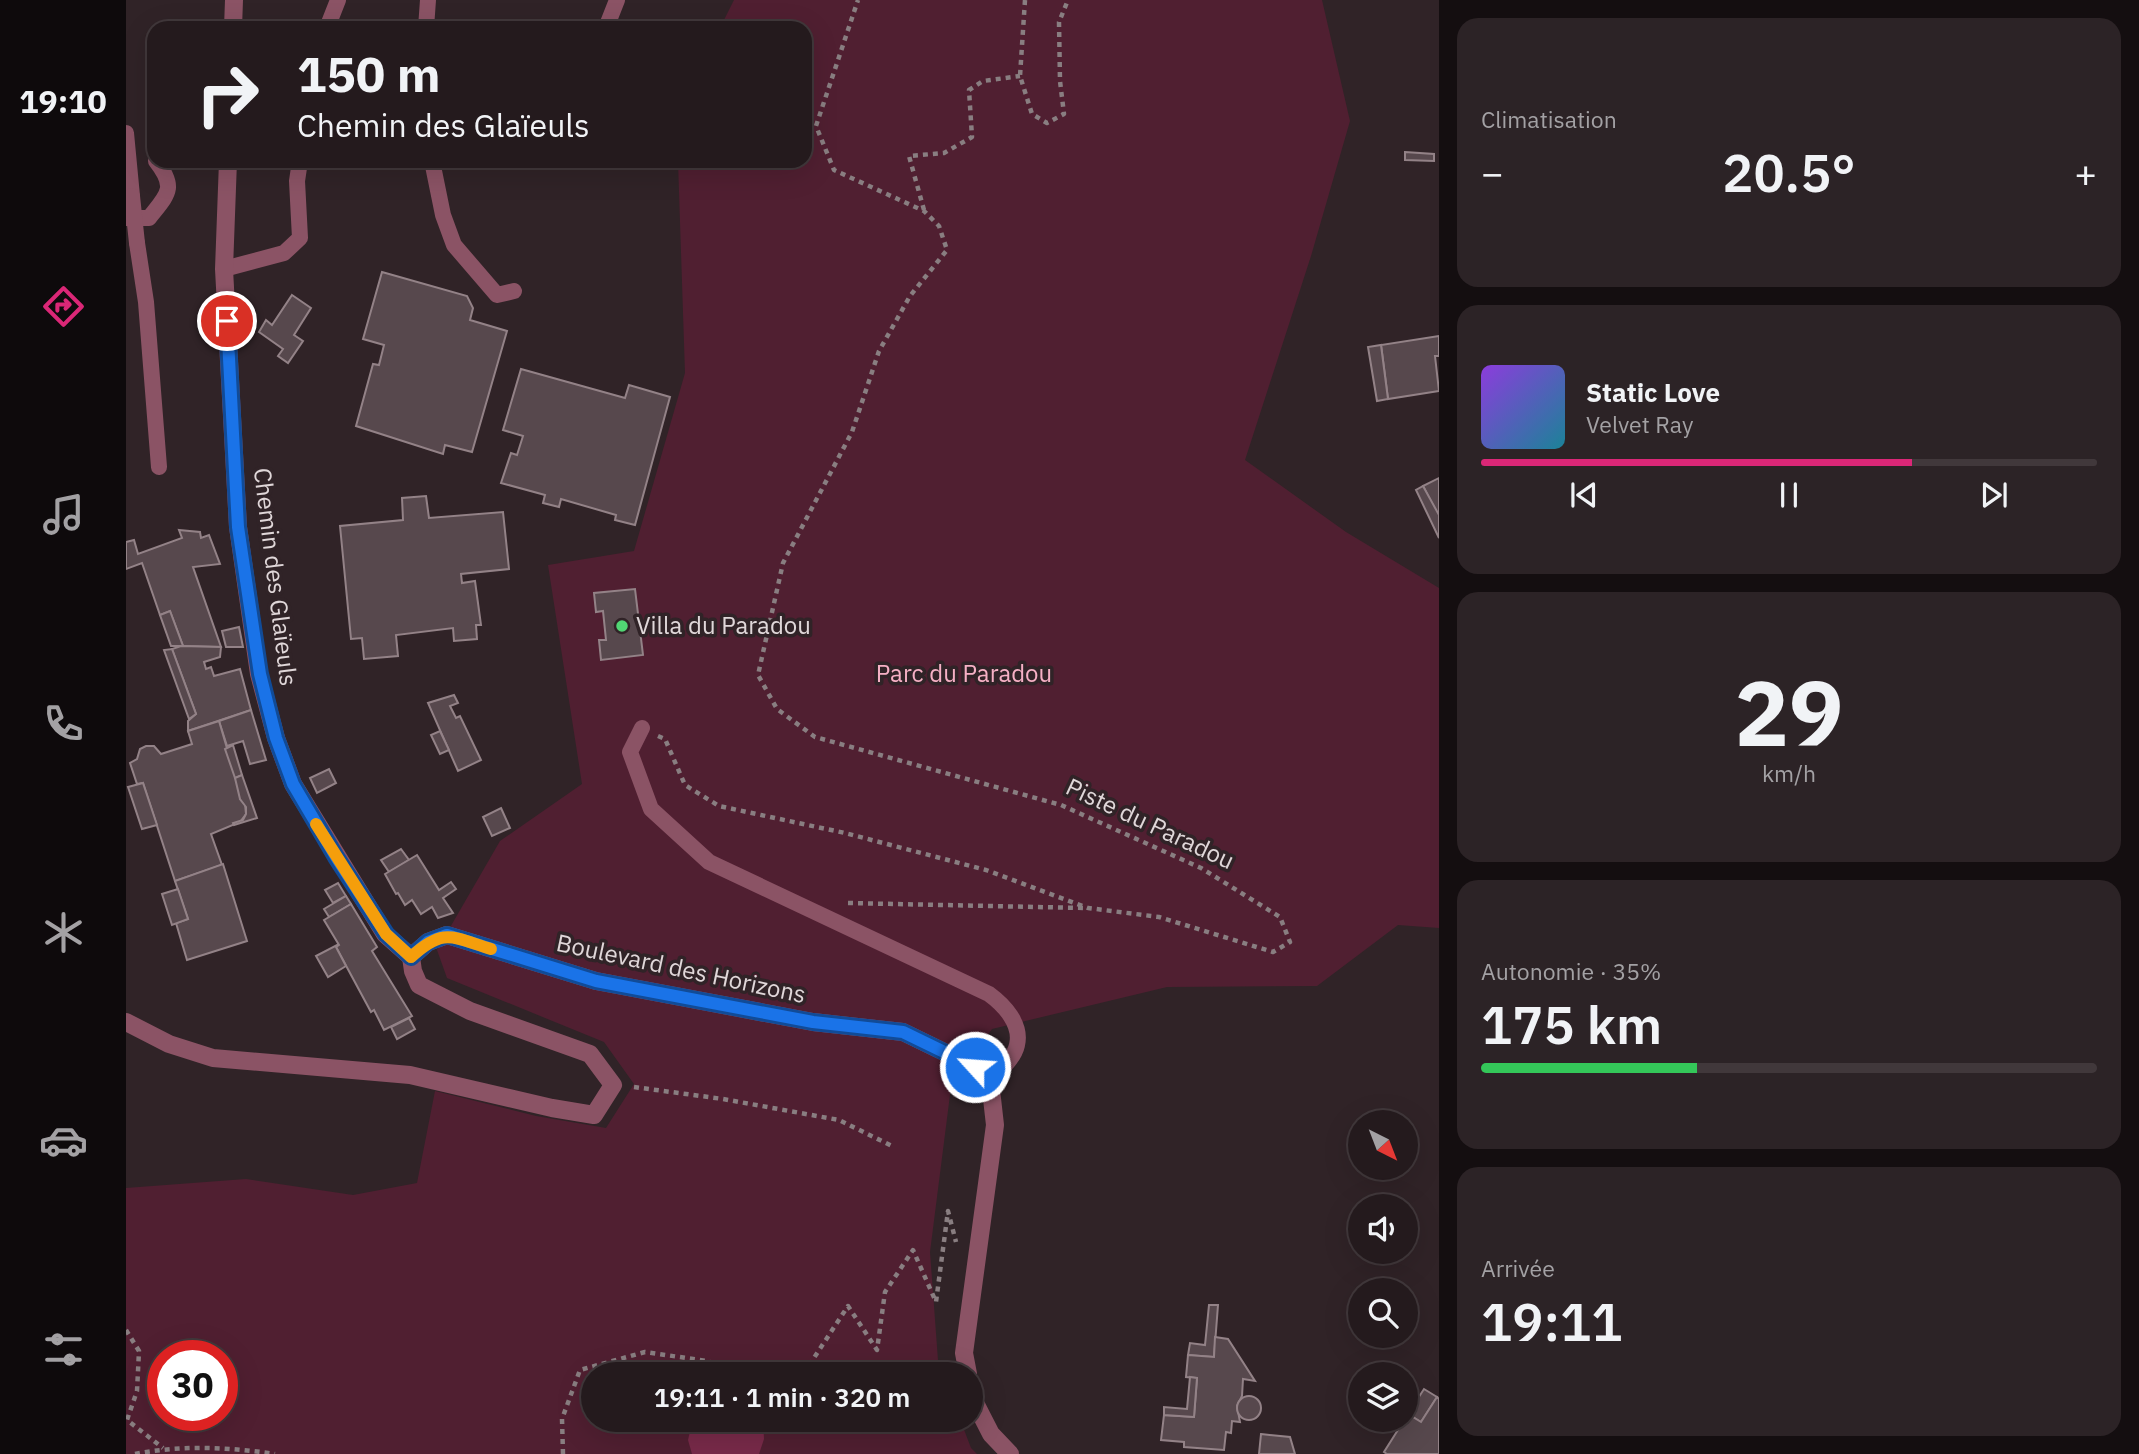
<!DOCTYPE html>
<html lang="fr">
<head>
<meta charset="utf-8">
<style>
	:root { --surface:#241a1d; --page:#2c2326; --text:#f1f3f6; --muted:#a3a1a4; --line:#41383b; --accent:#db2777 }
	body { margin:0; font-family:"IBM Plex Sans",sans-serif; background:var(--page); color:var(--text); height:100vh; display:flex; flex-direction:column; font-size:26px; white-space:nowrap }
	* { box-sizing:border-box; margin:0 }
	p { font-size:23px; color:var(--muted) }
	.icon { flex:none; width:38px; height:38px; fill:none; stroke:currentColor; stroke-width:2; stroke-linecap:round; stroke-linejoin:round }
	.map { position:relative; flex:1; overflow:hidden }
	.sheet { display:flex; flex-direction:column; gap:18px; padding:18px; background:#140e10; width:700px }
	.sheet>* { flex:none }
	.banner { position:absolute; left:21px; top:21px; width:665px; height:147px; border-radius:21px; box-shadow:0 7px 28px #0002,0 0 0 2px var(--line); background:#241a1d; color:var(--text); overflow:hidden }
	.needle { width:46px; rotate:138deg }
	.fabs { position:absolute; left:1222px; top:1110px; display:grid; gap:14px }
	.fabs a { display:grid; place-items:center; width:70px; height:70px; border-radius:50%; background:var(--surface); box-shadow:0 7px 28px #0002,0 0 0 2px var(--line); font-size:35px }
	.speed { position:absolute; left:21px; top:1340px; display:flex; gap:14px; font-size:35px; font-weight:700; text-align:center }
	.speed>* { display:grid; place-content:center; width:91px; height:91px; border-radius:50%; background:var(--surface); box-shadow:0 7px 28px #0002,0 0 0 2px var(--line); line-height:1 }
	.speed .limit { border:10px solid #d22; background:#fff; color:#111 }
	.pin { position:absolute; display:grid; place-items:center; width:60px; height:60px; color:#fff; margin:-30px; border:4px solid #fff; border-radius:50%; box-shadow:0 2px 7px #0007 }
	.me { position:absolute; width:77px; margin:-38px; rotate:296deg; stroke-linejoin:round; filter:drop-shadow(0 0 5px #0008) }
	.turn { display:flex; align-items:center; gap:24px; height:147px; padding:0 35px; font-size:32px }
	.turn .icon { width:91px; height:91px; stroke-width:2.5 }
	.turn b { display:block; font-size:49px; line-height:60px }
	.big { font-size:52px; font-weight:600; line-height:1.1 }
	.sheet .card { flex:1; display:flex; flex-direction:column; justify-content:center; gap:10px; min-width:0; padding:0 24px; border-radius:21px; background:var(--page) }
	.sheet .dial { align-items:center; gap:0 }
	.dial b { font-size:91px; line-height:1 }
	.song { display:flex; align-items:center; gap:21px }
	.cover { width:84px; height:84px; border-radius:10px; background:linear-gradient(135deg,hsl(270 70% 55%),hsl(190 70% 35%)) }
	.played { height:7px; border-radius:4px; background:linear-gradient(90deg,var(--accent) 70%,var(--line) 70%) }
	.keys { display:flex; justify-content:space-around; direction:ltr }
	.heat { display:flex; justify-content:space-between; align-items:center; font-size:38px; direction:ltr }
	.charge { height:10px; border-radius:5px; background:linear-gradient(90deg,#34c759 35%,var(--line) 0) }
	.trip { position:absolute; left:455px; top:1362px; width:402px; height:70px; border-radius:35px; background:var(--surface); box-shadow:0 7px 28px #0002,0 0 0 2px var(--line); font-weight:600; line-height:70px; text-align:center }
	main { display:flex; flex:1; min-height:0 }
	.menu { display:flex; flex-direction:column; width:126px; justify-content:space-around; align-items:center; background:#0e0a0c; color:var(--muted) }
	.menu .icon { width:49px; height:49px }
	.menu .current { color:var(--accent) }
	.menu b { font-size:32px; color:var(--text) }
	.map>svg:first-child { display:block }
	.green { fill:#501f31; fill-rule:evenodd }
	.water { fill:#782a49 }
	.building { fill:#57484d; stroke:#938287; stroke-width:2 }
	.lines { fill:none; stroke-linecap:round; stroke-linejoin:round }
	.path { stroke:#897e81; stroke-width:4.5; stroke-dasharray:5 5; stroke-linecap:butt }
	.service { stroke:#8b5365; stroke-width:16 }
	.minor { stroke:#8b5365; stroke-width:18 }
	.service-bridge { stroke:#8b5365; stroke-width:16 }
	.route-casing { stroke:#114b97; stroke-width:18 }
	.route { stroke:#1a73e8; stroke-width:12 }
	.slow { stroke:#f59e0b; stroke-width:12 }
	.poi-dot { fill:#51d674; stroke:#302327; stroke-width:2.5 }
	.labels { text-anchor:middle; stroke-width:7; stroke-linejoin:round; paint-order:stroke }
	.street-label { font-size:24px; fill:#e0d7d9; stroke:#302327 }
	.poi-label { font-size:24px; fill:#e0d7d9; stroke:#302327; text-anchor:start }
	.park-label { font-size:24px; fill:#f6b0c5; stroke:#302327 }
</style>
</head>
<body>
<main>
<nav class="menu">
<b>19:10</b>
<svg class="icon current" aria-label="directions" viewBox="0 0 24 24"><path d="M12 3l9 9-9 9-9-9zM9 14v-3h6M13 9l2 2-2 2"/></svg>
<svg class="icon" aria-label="music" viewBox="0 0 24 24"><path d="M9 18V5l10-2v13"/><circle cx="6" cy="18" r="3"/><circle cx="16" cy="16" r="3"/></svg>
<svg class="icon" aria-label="phone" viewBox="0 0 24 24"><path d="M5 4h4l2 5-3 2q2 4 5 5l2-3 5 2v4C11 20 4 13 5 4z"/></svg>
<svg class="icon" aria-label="climate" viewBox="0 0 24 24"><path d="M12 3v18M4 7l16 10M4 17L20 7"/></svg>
<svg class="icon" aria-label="car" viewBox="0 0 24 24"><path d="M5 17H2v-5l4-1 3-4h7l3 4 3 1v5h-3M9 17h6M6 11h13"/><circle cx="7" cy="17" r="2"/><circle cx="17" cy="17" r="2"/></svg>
<svg class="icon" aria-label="filters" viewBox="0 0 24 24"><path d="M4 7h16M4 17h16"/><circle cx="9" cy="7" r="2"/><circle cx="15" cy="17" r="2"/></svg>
</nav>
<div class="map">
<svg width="1313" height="1454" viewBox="0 0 1313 1454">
	<rect width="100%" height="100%" fill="#302327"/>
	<path class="green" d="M608 0H1196L1224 121 1185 256 1119 460 1220 532 1313 588V928L1272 925 1191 986 1041 987 866 1029 825 1087 804 1252 812 1360 817 1374H467V1419H834L845 1448 851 1454H0V1188L120 1179 227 1195 291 1183 309 1091 410 1116 480 1128 508 1084 478 1042 321 978 311 950 374 841 456 784 422 565 508 551 559 373 552 161H679V28H594ZM37 1356H96V1416H37Z"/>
	<path class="water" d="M567 1419H637L638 1439 633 1454H566L562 1440Z"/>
	<g class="building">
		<path d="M1279 152 1308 154V161L1279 160Z"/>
		<path d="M256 272 341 296 347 308 344 320 381 331 346 452 319 445 317 454 230 426 247 364 253 365 258 345 237 339Z"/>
		<path d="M166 295 185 308 168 335 177 341 162 363 152 356 157 349 133 332 140 320 146 325Z"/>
		<path d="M1313 336V356H1309L1313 391 1262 399 1255 345Z"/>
		<path d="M1255 345 1262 399 1251 401 1242 347Z"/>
		<path d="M395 369 499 398 503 385 544 397 509 525 489 520 490 515 435 499 433 507 417 503 419 495 375 483 385 453 391 455 397 436 377 430Z"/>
		<path d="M1313 478V515H1312L1297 486Z"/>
		<path d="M1297 486 1313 515V538L1290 490Z"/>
		<path d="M300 496 303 518 377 512 383 569 335 574 336 583 349 581 355 625H350L351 639 328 641 327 628 270 635 272 656 238 659 236 638 225 639 214 526 277 520 276 498Z"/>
		<path d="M53 530 74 532 75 538 83 535 94 564 67 567 95 647 55 646H57L44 611 34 615 16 563 0 569V542L8 540 12 554 56 538Z"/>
		<path d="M509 589 517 655 475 660 473 640H480L477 611 470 612 468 593Z"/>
		<path d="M44 611 57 646H45L34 615Z"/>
		<path d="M113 627 117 647H100L96 631Z"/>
		<path d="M55 646 95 647 94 657 78 662 80 669 85 667 88 676 114 669 125 710 62 731V721L70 714 46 649Z"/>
		<path d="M46 649 70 714 63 719 38 650Z"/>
		<path d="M328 695 332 703 324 706 330 718 334 716 355 760 332 771 302 703Z"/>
		<path d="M125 710 140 760 124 764 117 741 101 746 93 721Z"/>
		<path d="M93 721 115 796 114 799 119 804 120 814 114 822 85 834 96 865 49 881 17 783 11 784 4 763 11 759 14 749 20 746H28L35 754 66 744 62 731Z"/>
		<path d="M314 731 323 750 314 754 305 735Z"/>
		<path d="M107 745 116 775 109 778 99 749Z"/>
		<path d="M203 769 210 783 191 793 184 778Z"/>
		<path d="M116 775 131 818 108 825 107 823 117 820 120 814V807L114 799 109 778Z"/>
		<path d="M17 783 31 825 16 829 2 787Z"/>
		<path d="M375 808 384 828 366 836 357 817Z"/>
		<path d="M275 849 283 860 263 872 255 860Z"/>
		<path d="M291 855 313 890 325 882 330 889 317 898 327 913 312 918 306 907 295 914 286 900 279 905 272 893 270 894 259 874Z"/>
		<path d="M97 864 121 941 61 960 50 923 62 919 49 881Z"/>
		<path d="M212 883 220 896 207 903 199 890Z"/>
		<path d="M52 889 62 919 46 925 36 894Z"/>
		<path d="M220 896 225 904 203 917 198 909Z"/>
		<path d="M225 904 251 947 246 951 286 1016 258 1030 248 1010 245 1012 210 947 213 945 198 920Z"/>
		<path d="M211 945 210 947 220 966 202 977 190 956Z"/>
		<path d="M283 1018 289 1029 271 1039 265 1027Z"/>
		<path d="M1083 1305H1092L1088 1357 1062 1355 1064 1343 1079 1345Z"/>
		<path d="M1089 1337 1102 1339 1129 1381 1117 1379 1116 1396 1111 1406 1114 1422 1106 1421 1105 1433 1100 1432 1098 1450 1058 1447V1442L1035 1440 1038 1415 1068 1417 1071 1378 1060 1377 1062 1355 1088 1357Z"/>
		<path d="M1064 1377 1071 1378 1068 1417 1038 1415V1407L1061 1409Z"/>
		<path d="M1298 1389 1311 1397 1295 1422 1282 1414Z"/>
		<circle cx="1123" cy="1408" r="12"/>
		<path d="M1311 1397 1313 1399V1454H1261L1258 1452 1282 1414 1295 1422Z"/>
		<path d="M1135 1434 1164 1437 1169 1454H1133Z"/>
	</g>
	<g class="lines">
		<g class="path">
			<path d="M899 0 894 76 906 114 921 123 938 114 934 81 933 22 942 0"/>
			<path d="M798 210 783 156 818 153 846 137 843 90 857 81 894 76"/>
			<path d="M532 736 539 739 559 785 593 806 719 833 860 870 962 908 1033 917 1147 952 1164 942 1154 917 1075 868 935 805 689 737 651 709 632 675 657 563 726 432 753 351 784 296 821 250 813 226 798 211 708 170 690 126 732 0"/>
			<path d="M722 903 958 908"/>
			<path d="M508 1087 597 1099 713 1120 768 1147"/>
			<path d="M0 1330 13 1351 11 1391 1 1420 37 1448"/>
			<path d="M655 1374 682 1367 722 1306 751 1350 759 1292 787 1250 810 1302 822 1211 830 1242"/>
			<path d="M9 1454C54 1445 103 1447 149 1454"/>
			<path d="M437 1454 436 1419 454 1370 519 1352 581 1361 615 1374"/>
		</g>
		<g class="service">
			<path d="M201 28 212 0"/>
			<path d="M300 28 302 0"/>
			<path d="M480 28 491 0"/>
			<path d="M0 133 6 196"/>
			<path d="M306 161 317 215 328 245 371 295 388 291"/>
			<path d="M0 218H23C42 194 51 188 30 161"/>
			<path d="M11 243 20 302 33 467"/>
			<path d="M98 269 158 253 174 238 171 181 174 161"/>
			<path d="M516 728 504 752 525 809 583 862 863 994C878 1005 896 1024 891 1045 888 1059 873 1071 864 1081"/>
		</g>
		<g class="minor">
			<path d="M107 28 108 0"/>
			<path d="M102 161 98 269 112 527 133 674 150 738 167 784 259 934 285 957"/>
			<path d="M0 1022 43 1044 87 1058 284 1075 426 1108 468 1115 487 1085 464 1054 344 1011 293 985 287 971 285 957 302 942 321 935 470 981 687 1022 777 1032 849 1067 864 1081 869 1125 838 1353 842 1374"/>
			<path d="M845 1395 865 1434 884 1454"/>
		</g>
		<path class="service-bridge" d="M6 196 11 243"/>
	</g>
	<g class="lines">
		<g class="route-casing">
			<path id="route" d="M101 321 112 527 134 674 150 738 167 784 210 857 260 934 285 957 302 942 321 935 470 981 687 1022 777 1032 849 1067"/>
		</g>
		<use href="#route" class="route"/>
		<path class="slow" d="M190 824 260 934 285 957C318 927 326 937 365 949"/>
	</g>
	<circle class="poi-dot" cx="496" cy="626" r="7"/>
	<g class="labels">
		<g class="street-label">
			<text transform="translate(149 577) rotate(83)" y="8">Chemin des Glaïeuls</text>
			<text transform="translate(1024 824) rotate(25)" y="8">Piste du Paradou</text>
			<text transform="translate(555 969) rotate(12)" y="8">Boulevard des Horizons</text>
		</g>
		<g class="poi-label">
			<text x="510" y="634">Villa du Paradou</text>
		</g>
		<g class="park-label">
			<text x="838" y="682">Parc du Paradou</text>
		</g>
	</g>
</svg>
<div class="fabs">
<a><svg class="needle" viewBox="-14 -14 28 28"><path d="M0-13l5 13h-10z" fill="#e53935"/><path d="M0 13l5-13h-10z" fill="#a3a1a4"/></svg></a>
<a><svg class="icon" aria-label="sound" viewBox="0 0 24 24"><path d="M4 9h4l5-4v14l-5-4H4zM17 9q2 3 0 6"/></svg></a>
<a><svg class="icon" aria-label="search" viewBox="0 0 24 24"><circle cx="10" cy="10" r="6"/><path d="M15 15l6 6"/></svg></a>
<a><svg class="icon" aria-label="layers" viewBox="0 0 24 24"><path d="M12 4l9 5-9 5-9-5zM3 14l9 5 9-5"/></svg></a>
</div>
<div class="speed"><div class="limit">30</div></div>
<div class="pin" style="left:101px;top:321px;background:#d93025"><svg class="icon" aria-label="arrive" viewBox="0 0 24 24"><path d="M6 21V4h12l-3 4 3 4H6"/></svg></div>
<svg class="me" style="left:849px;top:1067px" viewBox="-20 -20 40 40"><circle r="17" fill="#1a73e8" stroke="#fff" stroke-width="3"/><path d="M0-11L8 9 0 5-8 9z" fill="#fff"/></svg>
<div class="trip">19:11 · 1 min · 320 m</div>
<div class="banner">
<div class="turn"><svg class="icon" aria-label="right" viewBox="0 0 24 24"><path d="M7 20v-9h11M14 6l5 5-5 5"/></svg><div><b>150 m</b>Chemin des Glaïeuls</div></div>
</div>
</div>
<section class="sheet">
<div class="card"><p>Climatisation</p>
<div class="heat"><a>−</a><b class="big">20.5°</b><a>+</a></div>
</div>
<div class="card">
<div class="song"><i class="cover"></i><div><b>Static Love</b><p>Velvet Ray</p></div></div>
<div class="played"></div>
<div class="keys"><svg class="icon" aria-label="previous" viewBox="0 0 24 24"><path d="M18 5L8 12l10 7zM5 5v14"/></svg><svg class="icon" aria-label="pause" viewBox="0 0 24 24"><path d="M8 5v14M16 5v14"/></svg><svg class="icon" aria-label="next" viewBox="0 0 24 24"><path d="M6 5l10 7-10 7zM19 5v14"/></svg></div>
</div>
<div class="card dial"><b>29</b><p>km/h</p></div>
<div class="card"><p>Autonomie · 35%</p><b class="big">175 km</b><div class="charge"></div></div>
<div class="card"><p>Arrivée</p><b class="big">19:11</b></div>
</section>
</main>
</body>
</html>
